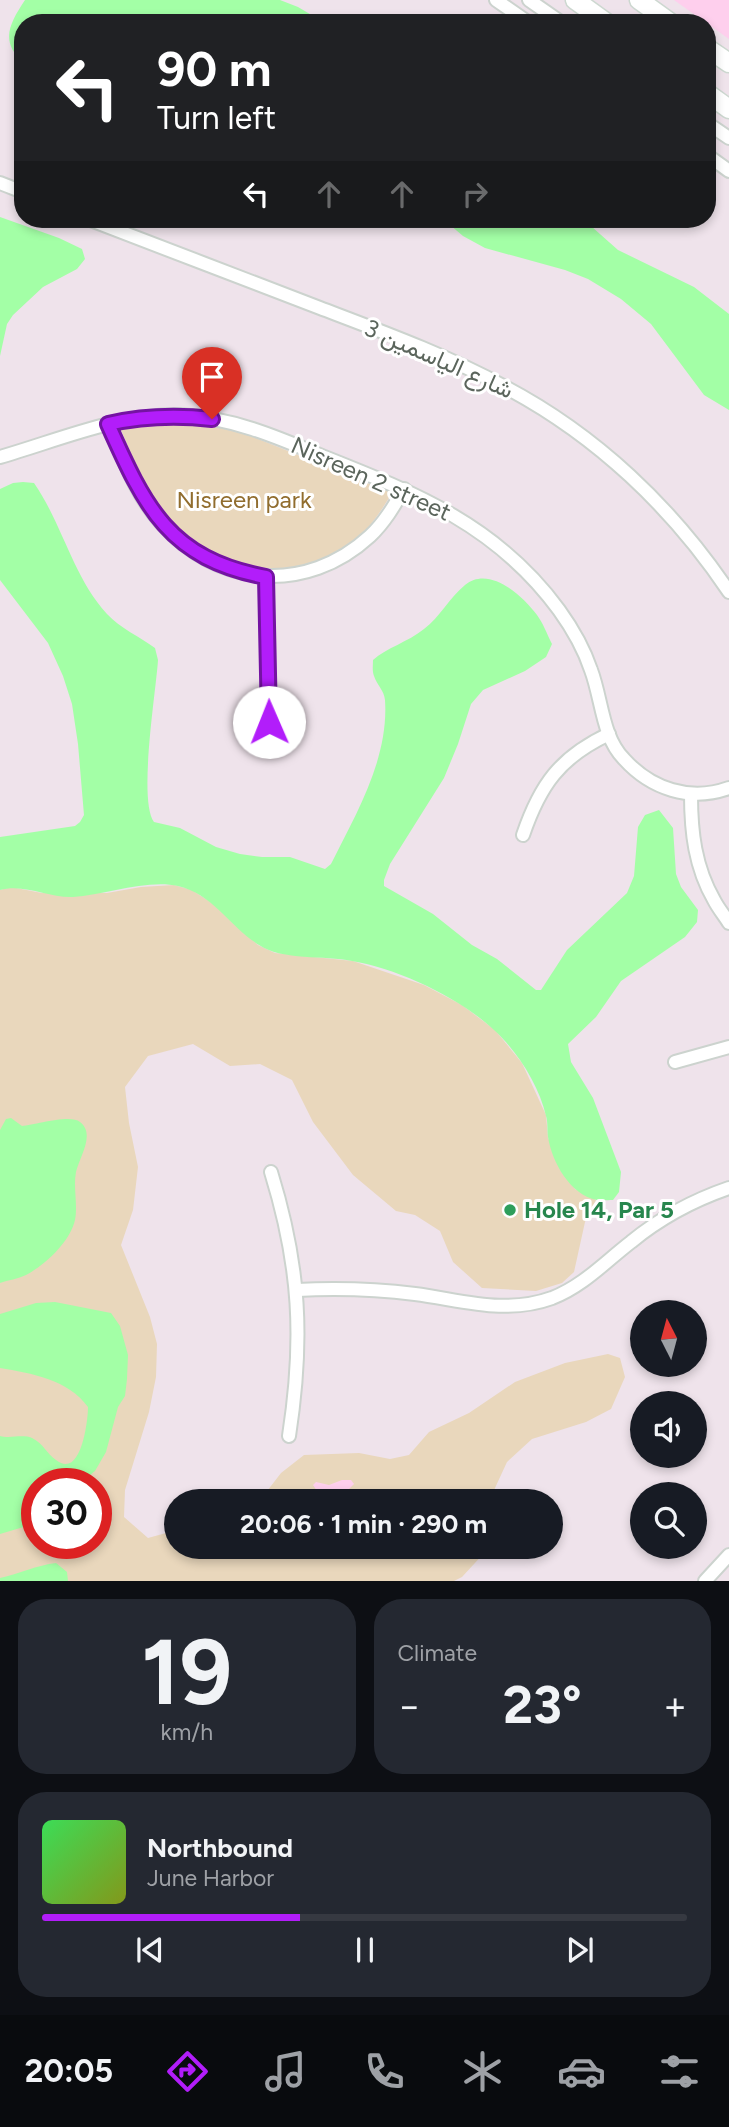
<!DOCTYPE html>
<html lang="en">
<head>
<meta charset="utf-8">
<style>
	:root { --surface:#171b24; --page:#242831; --text:#f1f3f6; --muted:#9ea1a6; --line:#363941; --accent:#b21dfa }
	body { margin:0; font-family:Figtree,Vazirmatn,sans-serif; background:var(--page); color:var(--text); height:100vh; display:flex; flex-direction:column; font-size:26px; white-space:nowrap }
	* { box-sizing:border-box; margin:0 }
	p { font-size:23px; color:var(--muted) }
	.icon { flex:none; width:38px; height:38px; fill:none; stroke:currentColor; stroke-width:2; stroke-linecap:round; stroke-linejoin:round }
	.map { position:relative; height:1581px; overflow:hidden }
	.sheet { display:flex; flex-direction:column; gap:18px; padding:18px; background:#0d0f14; flex:1 }
	.sheet>* { flex:none }
	.top-card { position:absolute; left:14px; top:14px; width:702px; height:214px; border-radius:28px; box-shadow:0 4px 10px #0003; background:#202124; color:#fff; overflow:hidden }
	.needle { width:46px; rotate:354deg }
	.controls { position:absolute; left:630px; top:1300px; display:grid; gap:14px }
	.controls a { display:grid; place-items:center; width:77px; height:77px; border-radius:50%; background:var(--surface); box-shadow:0 4px 10px #0003; font-size:35px }
	.speed { position:absolute; left:21px; top:1468px; display:flex; gap:14px; font-size:35px; font-weight:700; text-align:center }
	.speed>* { display:grid; place-content:center; width:91px; height:91px; border-radius:50%; background:var(--surface); box-shadow:0 4px 10px #0003; line-height:1 }
	.speed .limit { border:10px solid #d22; background:#fff; color:#111 }
	.pin { position:absolute; display:grid; place-items:center; width:60px; height:60px; color:#fff; margin:-72px -30px; border-radius:50% 50% 50% 0; rotate:-45deg; box-shadow:0 0 7px #0007 }
	.pin .icon { rotate:45deg }
	.me { position:absolute; width:77px; margin:-38px; rotate:359deg; stroke-linejoin:round; filter:drop-shadow(0 0 5px #0008) }
	.turn { display:flex; align-items:center; gap:24px; height:147px; padding:0 28px; font-size:32px }
	.turn .icon { width:91px; height:91px; stroke-width:2.5 }
	.turn b { display:block; font-size:49px; line-height:60px }
	.lanes { display:flex; align-items:center; height:66px; padding:0 28px; background:#0003; justify-content:center; gap:35px; direction:ltr }
	.lanes .off { opacity:.35 }
	.big { font-size:52px; font-weight:700; line-height:1.1 }
	.sheet .card { flex:1; display:flex; flex-direction:column; justify-content:center; gap:10px; min-width:0; padding:0 24px; border-radius:28px; background:var(--page) }
	.sheet .dial { align-items:center; gap:0 }
	.dial b { font-size:91px; line-height:1 }
	.song { display:flex; align-items:center; gap:21px }
	.cover { width:84px; height:84px; border-radius:10px; background:linear-gradient(135deg,hsl(130 70% 55%),hsl(70 70% 35%)) }
	.played { height:7px; border-radius:4px; background:linear-gradient(90deg,var(--accent) 40%,var(--line) 40%) }
	.keys { display:flex; justify-content:space-around; direction:ltr }
	.heat { display:flex; justify-content:space-between; align-items:center; font-size:38px; direction:ltr }
	.sheet .tiles { flex:1; display:grid; gap:18px; grid-template-columns:1fr 1fr }
	.card:last-child { grid-column:span 2 }
	.trip { position:absolute; left:164px; top:1489px; width:399px; height:70px; border-radius:35px; background:var(--surface); box-shadow:0 4px 10px #0003; font-weight:700; line-height:70px; text-align:center }
	.tabs { display:flex; height:112px; justify-content:space-around; align-items:center; background:#090b0e; color:var(--muted) }
	.tabs .icon { width:49px; height:49px }
	.tabs .on { color:var(--accent) }
	.tabs b { font-size:32px; color:var(--text) }
	.map>svg:first-child { display:block }
	.green { fill:#e9d7bc; fill-rule:evenodd }
	.sand { fill:#fecfed }
	.water { fill:#a3ffa6 }
	.lines { fill:none; stroke-linecap:round; stroke-linejoin:round }
	.street-casing { stroke:#ccd3ce; stroke-width:16 }
	.secondary-casing { stroke:#cdd8d0; stroke-width:21 }
	.street { stroke:#fff; stroke-width:12 }
	.secondary { stroke:#fff; stroke-width:18 }
	.route-casing { stroke:#7413a2; stroke-width:18 }
	.route { stroke:#b21dfa; stroke-width:12 }
	.leisure-dot { fill:#2e9e5b; stroke:#fff; stroke-width:2.5 }
	.labels { text-anchor:middle; stroke-width:6; stroke-linejoin:round; paint-order:stroke }
	.street-label { font-size:24px; fill:#5b655c; stroke:#fff }
	.park-label { font-size:24px; fill:#916d2e; stroke:#fff }
	.leisure-label { font-size:24px; font-weight:bold; fill:#27864d; stroke:#fff; text-anchor:start }
</style>
</head>
<body>
<div class="map">
<svg width="729" height="1581" viewBox="0 0 729 1581">
	<rect width="100%" height="100%" fill="#efe3eb"/>
	<g class="green">
		<path d="M178 422 212 426 246 434 392 493C377 518 361 541 335 555 327 559 317 561 309 563 261 577 211 564 176 528 149 500 136 465 121 430L150 423Z"/>
		<path d="M174 885 192 890 215 905 258 945 275 953 353 961 424 985 462 1005 495 1030 522 1063 546 1115 548 1138 575 1189 596 1200 585 1222 574 1272 562 1283 536 1291 482 1288 453 1262 440 1231 415 1215 396 1211 353 1175 313 1122 292 1080 260 1064 230 1066 193 1044 148 1056 125 1087 129 1123 138 1167 133 1210 121 1245 150 1317 157 1344 156 1377 149 1412 125 1490 124 1517 148 1538 177 1530V1547H486V1551L462 1577 454 1581H0V890L11 887 42 893H107L141 887ZM37 1484H96V1544H37Z"/>
		<path d="M608 1354 620 1358 625 1377 611 1409 586 1422 532 1439 507 1462 489 1501 231 1502 264 1495 281 1473 304 1455 359 1453 390 1459 409 1455 429 1432 469 1413 515 1382 565 1363Z"/>
	</g>
	<g class="sand">
		<path d="M674 0H729V39Z"/>
		<path d="M342 1480H351L354 1484 348 1490 337 1494 333 1501H294L299 1495 310 1498 317 1496V1491L313 1485 316 1482 329 1485Z"/>
	</g>
	<g class="water">
		<path d="M25 0H280L298 7 325 23H23V62C0 42 9 24 25 0Z"/>
		<path d="M0 217 59 238 82 249 85 259 77 269 43 287 13 315 7 324 0 356Z"/>
		<path d="M443 219H583L618 250 694 287 729 314V410L704 395 651 324 621 299 588 279 565 270 485 248 463 236Z"/>
		<path d="M23 482 34 483C62 523 73 577 107 614 120 628 140 637 155 648L158 660C156 692 138 800 154 822L180 828 216 847 240 854 262 857H290L325 869 331 864C356 814 389 759 385 700 384 690 377 685 374 676 372 671 373 665 373 660 386 648 408 642 424 629 440 617 449 598 465 585 489 565 522 595 537 615 543 623 547 634 552 644L546 657 525 671 483 690 471 704 458 744 444 778 390 864 384 880V886L433 914 472 945 497 959 536 990H541L567 950 627 893 634 876 638 827 645 815 659 810 673 828 676 874 681 887 698 910 697 922 685 937 621 981 596 1017 568 1044 571 1062 593 1098 621 1172 619 1192 613 1200C608 1200 602 1201 597 1200 570 1195 552 1162 548 1137 547 1130 548 1122 546 1116 539 1085 517 1051 494 1030 460 998 399 969 352 961 324 955 283 961 259 945 230 927 213 894 178 886 147 879 105 895 73 897 49 898 24 883 0 890V837L75 826 80 822 84 815 78 744 72 704 63 676 48 643 0 580V489L13 483Z"/>
		<path d="M11 1118 22 1126C35 1125 70 1114 80 1122 96 1134 79 1158 76 1172 73 1187 78 1205 75 1220 70 1242 45 1265 26 1275 18 1279 8 1280 0 1283V1130L6 1119Z"/>
		<path d="M55 1302 111 1313 120 1326 128 1355 127 1379 125 1396 118 1407 106 1452 95 1471 79 1484H37V1523L0 1534V1436C10 1439 22 1434 32 1438 43 1443 47 1454 56 1460 81 1480 88 1421 88 1407 69 1380 31 1373 0 1368V1314L36 1303Z"/>
		<path d="M56 1563 67 1572 68 1581H0V1578C19 1574 37 1565 56 1563Z"/>
	</g>
	<g class="lines">
		<g class="street-casing">
			<g id="street">
				<path d="M496 0 529 23"/>
				<path d="M529 0 562 23"/>
				<path d="M707 123 729 138"/>
				<path d="M707 155 729 171"/>
				<path d="M0 183 23 192"/>
				<path d="M88 219C165 249 243 278 320 308 383 332 446 355 505 387 596 435 672 507 729 592"/>
				<path d="M108 424C123 458 136 495 161 523 217 587 306 595 370 536 384 523 394 506 404 489"/>
				<path d="M0 457C59 440 118 414 180 415 230 417 277 437 322 456 415 493 497 525 559 610 572 628 584 649 591 670 602 699 602 737 624 759 651 789 690 802 729 788"/>
				<path d="M266 577 269 722"/>
				<path d="M691 795C691 832 695 867 714 900 718 908 724 915 729 923"/>
				<path d="M523 835C540 785 560 757 609 734"/>
				<path d="M675 1062 729 1047"/>
				<path d="M271 1172C300 1266 304 1339 289 1436"/>
				<path d="M297 1290C336 1288 375 1289 415 1294 462 1300 505 1315 552 1298 583 1286 605 1262 631 1242 659 1219 694 1200 729 1188"/>
				<path d="M705 1581 729 1555"/>
			</g>
		</g>
		<g class="secondary-casing">
			<g id="secondary">
				<path d="M575 0 607 23"/>
				<path d="M639 0 671 23"/>
				<path d="M707 48 729 63"/>
				<path d="M707 93 729 109"/>
			</g>
		</g>
		<use href="#street" class="street"/>
		<use href="#secondary" class="secondary"/>
	</g>
	<g class="lines">
		<g class="route-casing">
			<path id="route" d="M212 419C176 415 143 416 108 424 145 507 169 559 266 577L269 722"/>
		</g>
		<use href="#route" class="route"/>
	</g>
	<circle class="leisure-dot" cx="510" cy="1210" r="7"/>
	<g class="labels">
		<g class="street-label">
			<text transform="translate(439 359) rotate(24)" y="8">شارع الياسمين 3</text>
			<text transform="translate(371 479) rotate(24)" y="8">Nisreen 2 street</text>
		</g>
		<g class="park-label">
			<text x="244" y="508">Nisreen park</text>
		</g>
		<g class="leisure-label">
			<text x="524" y="1218">Hole 14, Par 5</text>
		</g>
	</g>
</svg>
<div class="controls">
<a><svg class="needle" viewBox="-14 -14 28 28"><path d="M0-13l5 13h-10z" fill="#e53935"/><path d="M0 13l5-13h-10z" fill="#9ea1a6"/></svg></a>
<a><svg class="icon" aria-label="sound" viewBox="0 0 24 24"><path d="M4 9h4l5-4v14l-5-4H4zM17 9q2 3 0 6"/></svg></a>
<a><svg class="icon" aria-label="search" viewBox="0 0 24 24"><circle cx="10" cy="10" r="6"/><path d="M15 15l6 6"/></svg></a>
</div>
<div class="speed"><div class="limit">30</div></div>
<div class="pin" style="left:212px;top:419px;background:#d93025"><svg class="icon" aria-label="arrive" viewBox="0 0 24 24"><path d="M6 21V4h12l-3 4 3 4H6"/></svg></div>
<svg class="me" style="left:269px;top:722px" viewBox="-20 -20 40 40"><circle r="19" fill="#fff"/><path d="M0-13L10 11 0 6-10 11z" fill="#b21dfa"/></svg>
<div class="trip">20:06 · 1 min · 290 m</div>
<div class="top-card">
<div class="turn"><svg class="icon" aria-label="left" viewBox="0 0 24 24"><path d="M17 20v-9H6M10 6l-5 5 5 5"/></svg><div><b>90 m</b>Turn left</div></div>
<div class="lanes"><svg class="icon" aria-label="left" viewBox="0 0 24 24"><path d="M17 20v-9H6M10 6l-5 5 5 5"/></svg><svg class="icon off" aria-label="ahead" viewBox="0 0 24 24"><path d="M12 20V5M6 11l6-6 6 6"/></svg><svg class="icon off" aria-label="ahead" viewBox="0 0 24 24"><path d="M12 20V5M6 11l6-6 6 6"/></svg><svg class="icon off" aria-label="right" viewBox="0 0 24 24"><path d="M7 20v-9h11M14 6l5 5-5 5"/></svg></div>
</div>
</div>
<section class="sheet">
<div class="tiles">
<div class="card dial"><b>19</b><p>km/h</p></div>
<div class="card"><p>Climate</p>
<div class="heat"><a>−</a><b class="big">23°</b><a>+</a></div>
</div>
<div class="card">
<div class="song"><i class="cover"></i><div><b>Northbound</b><p>June Harbor</p></div></div>
<div class="played"></div>
<div class="keys"><svg class="icon" aria-label="previous" viewBox="0 0 24 24"><path d="M18 5L8 12l10 7zM5 5v14"/></svg><svg class="icon" aria-label="pause" viewBox="0 0 24 24"><path d="M8 5v14M16 5v14"/></svg><svg class="icon" aria-label="next" viewBox="0 0 24 24"><path d="M6 5l10 7-10 7zM19 5v14"/></svg></div>
</div>
</div>
</section>
<nav class="tabs">
<b>20:05</b>
<svg class="icon on" aria-label="directions" viewBox="0 0 24 24"><path d="M12 3l9 9-9 9-9-9zM9 14v-3h6M13 9l2 2-2 2"/></svg>
<svg class="icon" aria-label="music" viewBox="0 0 24 24"><path d="M9 18V5l10-2v13"/><circle cx="6" cy="18" r="3"/><circle cx="16" cy="16" r="3"/></svg>
<svg class="icon" aria-label="phone" viewBox="0 0 24 24"><path d="M5 4h4l2 5-3 2q2 4 5 5l2-3 5 2v4C11 20 4 13 5 4z"/></svg>
<svg class="icon" aria-label="climate" viewBox="0 0 24 24"><path d="M12 3v18M4 7l16 10M4 17L20 7"/></svg>
<svg class="icon" aria-label="car" viewBox="0 0 24 24"><path d="M5 17H2v-5l4-1 3-4h7l3 4 3 1v5h-3M9 17h6M6 11h13"/><circle cx="7" cy="17" r="2"/><circle cx="17" cy="17" r="2"/></svg>
<svg class="icon" aria-label="filters" viewBox="0 0 24 24"><path d="M4 7h16M4 17h16"/><circle cx="9" cy="7" r="2"/><circle cx="15" cy="17" r="2"/></svg>
</nav>
</body>
</html>
